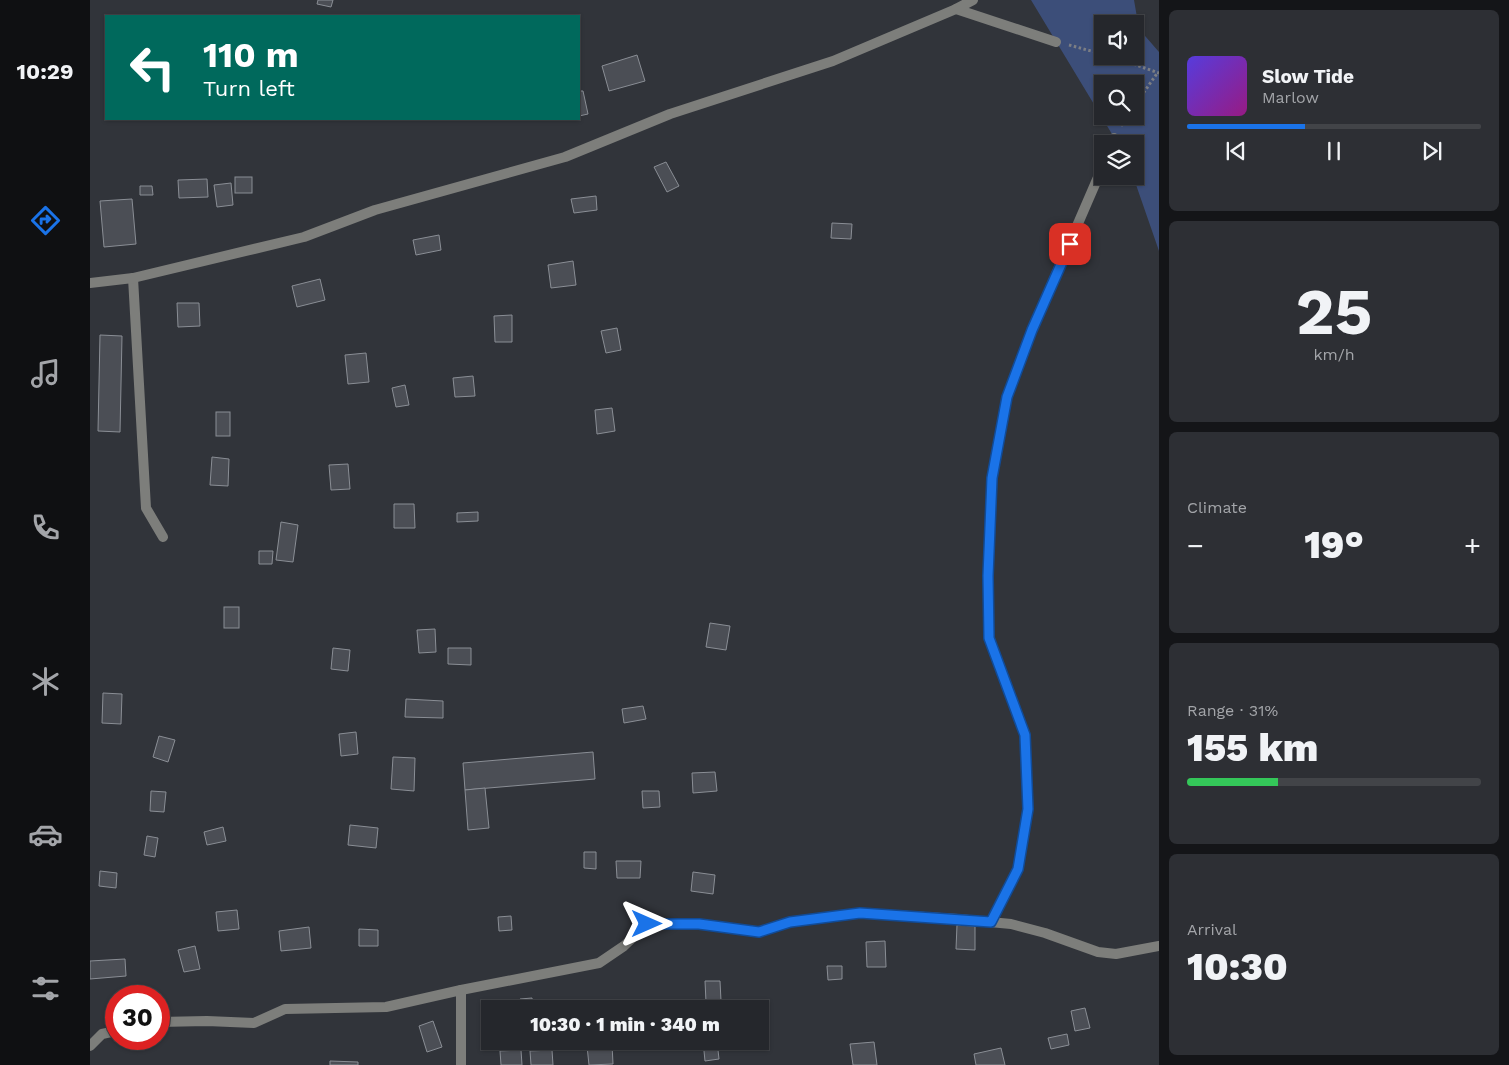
<!DOCTYPE html>
<html lang="en">
<head>
<meta charset="utf-8">
<style>
	:root { --surface:#25272c; --page:#2d2f34; --text:#f1f3f6; --muted:#a3a5a9; --line:#424448; --accent:#1a73e8 }
	body { margin:0; font-family:"Work Sans",sans-serif; background:var(--page); color:var(--text); height:100vh; display:flex; flex-direction:column; font-size:19px; white-space:nowrap }
	* { box-sizing:border-box; margin:0 }
	p { font-size:16px; color:var(--muted) }
	.icon { flex:none; width:28px; height:28px; fill:none; stroke:currentColor; stroke-width:2; stroke-linecap:round; stroke-linejoin:round }
	.map { position:relative; flex:1; overflow:hidden }
	.sheet { display:flex; flex-direction:column; gap:10px; padding:10px; background:#141518; width:350px }
	.sheet>* { flex:none }
	.hud { position:absolute; left:15px; top:15px; width:475px; height:105px; border-radius:0px; box-shadow:0 1px 4px #0004,0 0 0 1px var(--line); background:#00695c; color:#fff; overflow:hidden }
	.fabs { position:absolute; left:1004px; top:15px; display:grid; gap:10px }
	.fabs a { display:grid; place-items:center; width:50px; height:50px; border-radius:0px; background:var(--surface); box-shadow:0 1px 4px #0004,0 0 0 1px var(--line); font-size:25px }
	.speed { position:absolute; left:15px; top:985px; display:flex; gap:10px; font-size:25px; font-weight:700; text-align:center }
	.speed>* { display:grid; place-content:center; width:65px; height:65px; border-radius:50%; background:var(--surface); box-shadow:0 1px 4px #0004,0 0 0 1px var(--line); line-height:1 }
	.speed .limit { border:8px solid #d22; background:#fff; color:#111 }
	.pin { position:absolute; display:grid; place-items:center; width:42px; height:42px; color:#fff; margin:-21px; border-radius:10px; box-shadow:0 2px 8px #0006 }
	.me { position:absolute; width:55px; margin:-28px; rotate:90deg; stroke-linejoin:round; filter:drop-shadow(0 0 4px #0008) }
	.turn { display:flex; align-items:center; gap:18px; height:105px; padding:0 15px; font-size:22px }
	.turn .icon { width:65px; height:65px; stroke-width:2.5 }
	.turn b { display:block; font-size:35px; line-height:42px }
	.big { font-size:38px; font-weight:800; line-height:1.1 }
	.sheet .widget { flex:1; display:flex; flex-direction:column; justify-content:center; gap:8px; min-width:0; padding:0 18px; border-radius:8px; background:var(--page) }
	.sheet .dial { align-items:center; gap:0 }
	.dial b { font-size:65px; line-height:1 }
	.song { display:flex; align-items:center; gap:15px }
	.cover { width:60px; height:60px; border-radius:8px; background:linear-gradient(135deg,hsl(250 70% 55%),hsl(310 70% 35%)) }
	.played { height:5px; border-radius:2px; background:linear-gradient(90deg,var(--accent) 40%,var(--line) 40%) }
	.keys { display:flex; justify-content:space-around; direction:ltr }
	.heat { display:flex; justify-content:space-between; align-items:center; font-size:28px; direction:ltr }
	.charge { height:8px; border-radius:4px; background:linear-gradient(90deg,#34c759 31%,var(--line) 0) }
	.trip { position:absolute; left:391px; top:1000px; width:288px; height:50px; border-radius:0px; background:var(--surface); box-shadow:0 1px 4px #0004,0 0 0 1px var(--line); font-weight:800; line-height:50px; text-align:center }
	main { display:flex; flex:1; min-height:0 }
	.dock { display:flex; flex-direction:column; width:90px; justify-content:space-around; align-items:center; background:#0f1012; color:var(--muted) }
	.dock .icon { width:35px; height:35px }
	.dock .current { color:var(--accent) }
	.dock b { font-size:22px; color:var(--text) }
	.map>svg:first-child { display:block }
	.green { fill:#3c4e79; fill-rule:evenodd }
	.building { fill:#4b4e55; stroke:#8a8e95 }
	.lines { fill:none; stroke-linecap:round; stroke-linejoin:round }
	.path { stroke:#7c7e84; stroke-width:3; stroke-dasharray:2.5 2.5; stroke-linecap:butt }
	.minor { stroke:#7d7e7b; stroke-width:10 }
	.route-casing { stroke:#114b97; stroke-width:12 }
	.route { stroke:#1a73e8; stroke-width:9 }
</style>
</head>
<body>
<main>
<nav class="dock">
<b>10:29</b>
<svg class="icon current" aria-label="directions" viewBox="0 0 24 24"><path d="M12 3l9 9-9 9-9-9zM9 14v-3h6M13 9l2 2-2 2"/></svg>
<svg class="icon" aria-label="music" viewBox="0 0 24 24"><path d="M9 18V5l10-2v13"/><circle cx="6" cy="18" r="3"/><circle cx="16" cy="16" r="3"/></svg>
<svg class="icon" aria-label="phone" viewBox="0 0 24 24"><path d="M5 4h4l2 5-3 2q2 4 5 5l2-3 5 2v4C11 20 4 13 5 4z"/></svg>
<svg class="icon" aria-label="climate" viewBox="0 0 24 24"><path d="M12 3v18M4 7l16 10M4 17L20 7"/></svg>
<svg class="icon" aria-label="car" viewBox="0 0 24 24"><path d="M5 17H2v-5l4-1 3-4h7l3 4 3 1v5h-3M9 17h6M6 11h13"/><circle cx="7" cy="17" r="2"/><circle cx="17" cy="17" r="2"/></svg>
<svg class="icon" aria-label="filters" viewBox="0 0 24 24"><path d="M4 7h16M4 17h16"/><circle cx="9" cy="7" r="2"/><circle cx="15" cy="17" r="2"/></svg>
</nav>
<div class="map">
<svg width="1069" height="1065" viewBox="0 0 1069 1065">
	<rect width="100%" height="100%" fill="#31343a"/>
	<path class="green" d="M941 0H1044L1049 29 1069 52V251L1043 176H1045V144H1028ZM1012 24H1045V56H1012ZM1012 84H1045V116H1012Z"/>
	<g class="building">
		<path d="M228 0H243L241 7 227 4Z"/>
		<path d="M547 55 555 81 519 91 512 66Z"/>
		<path d="M489 91H493L498 114 489 116Z"/>
		<path d="M576 162 589 186 577 192 564 167Z"/>
		<rect x="145" y="177" width="17" height="16"/>
		<path d="M117 179 118 197 89 198 88 180Z"/>
		<path d="M141 183 143 205 127 207 124 185Z"/>
		<path d="M50 186H62L63 195H50Z"/>
		<path d="M506 196 507 210 484 213 481 199Z"/>
		<path d="M42 199 46 244 14 247 10 201Z"/>
		<path d="M742 223 762 224 761 239 741 238Z"/>
		<path d="M349 235 351 250 326 255 323 240Z"/>
		<path d="M483 261 486 285 461 288 458 265Z"/>
		<path d="M230 279 235 300 207 307 202 286Z"/>
		<path d="M87 303H109L110 326 88 327Z"/>
		<path d="M422 315V342H405L404 316Z"/>
		<path d="M527 328 531 350 516 353 511 331Z"/>
		<path d="M10 335 32 336 30 432 8 431Z"/>
		<path d="M276 353 279 382 258 384 255 355Z"/>
		<path d="M383 376 385 396 365 397 363 378Z"/>
		<path d="M315 385 319 405 306 407 302 388Z"/>
		<path d="M522 408 525 431 507 434 505 410Z"/>
		<rect x="126" y="412" width="14" height="24"/>
		<path d="M122 457 139 459 138 486 120 485Z"/>
		<path d="M258 464 260 489 241 490 239 465Z"/>
		<path d="M304 504H324L325 528H304Z"/>
		<path d="M388 512V521L367 522V513Z"/>
		<path d="M191 522 208 525 203 562 186 560Z"/>
		<path d="M169 551H183L182 564H169Z"/>
		<rect x="134" y="607" width="15" height="21"/>
		<path d="M620 623 640 626 636 650 616 647Z"/>
		<path d="M345 629 346 652 329 653 327 630Z"/>
		<path d="M243 648 260 650 258 671 241 669Z"/>
		<path d="M358 648H381V665L358 664Z"/>
		<path d="M13 693 32 694 31 724 12 723Z"/>
		<path d="M316 699 353 701V718L315 717Z"/>
		<path d="M553 706 556 719 534 723 532 709Z"/>
		<path d="M266 732 268 754 251 756 249 734Z"/>
		<path d="M69 736 85 740 78 762 63 757Z"/>
		<path d="M503 752 505 779 375 790 373 763Z"/>
		<path d="M303 757 325 758 324 791 301 789Z"/>
		<path d="M625 772 627 791 603 793 602 773Z"/>
		<path d="M395 788 399 828 378 830 375 790Z"/>
		<path d="M61 791 76 792 74 812 60 811Z"/>
		<path d="M552 791H569L570 807 553 808Z"/>
		<path d="M260 825 288 828 286 848 258 845Z"/>
		<path d="M133 827 136 841 117 845 114 832Z"/>
		<path d="M57 836 68 838 65 857 54 855Z"/>
		<path d="M494 852H506V869L494 868Z"/>
		<path d="M526 861H551L550 878H527Z"/>
		<path d="M10 871 27 873 26 888 9 886Z"/>
		<path d="M603 872 625 875 623 894 601 891Z"/>
		<path d="M147 910 149 929 128 931 126 912Z"/>
		<path d="M421 916 422 930 409 931 408 917Z"/>
		<path d="M867 925 885 926V950L866 949Z"/>
		<path d="M219 927 221 948 191 951 189 931Z"/>
		<path d="M269 929 288 930V946H269Z"/>
		<path d="M795 941 796 967H777L776 942Z"/>
		<path d="M105 946 110 969 94 972 88 950Z"/>
		<path d="M35 959 36 976 0 979V961Z"/>
		<path d="M737 966H752V979L738 980Z"/>
		<path d="M615 981H630L631 1001 616 1002Z"/>
		<path d="M442 998 443 1009H431L430 999Z"/>
		<path d="M995 1008 1000 1028 985 1031 981 1011Z"/>
		<path d="M343 1021 352 1047 337 1052 329 1026Z"/>
		<path d="M977 1034 979 1045 961 1049 958 1038Z"/>
		<path d="M613 1041H627L629 1059 615 1061Z"/>
		<path d="M784 1042 787 1065H763L760 1044Z"/>
		<path d="M522 1044 523 1064 499 1065 497 1046Z"/>
		<path d="M911 1048 915 1065H886L884 1054Z"/>
		<path d="M431 1050 432 1065H411L410 1051Z"/>
		<path d="M462 1050 463 1065H441L440 1051Z"/>
		<path d="M240 1061 268 1062V1065H240Z"/>
	</g>
	<g class="lines">
		<g class="path">
			<path d="M979 45 1012 54"/>
			<path d="M1020 56 1069 73"/>
			<path d="M1045 105 1068 72"/>
			<path d="M1031 126 1038 116"/>
		</g>
		<g class="minor">
			<path d="M866 9 966 42"/>
			<path d="M1022 144 1024 138"/>
			<path d="M43 278 56 508 73 537"/>
			<path d="M0 283 43 278 214 237 285 210 475 157 580 114 743 61 866 9 883 0"/>
			<path d="M901 922 928 869 938 809 935 735 899 638 898 576 902 478 917 397 942 330 1012 168"/>
			<path d="M69 1022 117 1021 164 1023 195 1009 296 1007 371 990 509 963 534 946 557 924H609L669 932 700 922 770 913 868 919 921 924 955 933 1008 952 1026 954 1069 946"/>
			<path d="M0 1046 12 1034 26 1031"/>
			<path d="M371 1065V990"/>
		</g>
	</g>
	<g class="lines">
		<g class="route-casing">
			<path id="route" d="M557 924H609L669 932 700 922 770 913 901 922 928 869 938 809 935 735 899 638 898 576 902 478 917 397 942 330 980 244"/>
		</g>
		<use href="#route" class="route"/>
	</g>
</svg>
<div class="fabs">
<a><svg class="icon" aria-label="sound" viewBox="0 0 24 24"><path d="M4 9h4l5-4v14l-5-4H4zM17 9q2 3 0 6"/></svg></a>
<a><svg class="icon" aria-label="search" viewBox="0 0 24 24"><circle cx="10" cy="10" r="6"/><path d="M15 15l6 6"/></svg></a>
<a><svg class="icon" aria-label="layers" viewBox="0 0 24 24"><path d="M12 4l9 5-9 5-9-5zM3 14l9 5 9-5"/></svg></a>
</div>
<div class="speed"><div class="limit">30</div></div>
<div class="pin" style="left:980px;top:244px;background:#d93025"><svg class="icon" aria-label="arrive" viewBox="0 0 24 24"><path d="M6 21V4h12l-3 4 3 4H6"/></svg></div>
<svg class="me" style="left:557px;top:924px" viewBox="-20 -20 40 40"><path d="M0-17L14 15 0 8-14 15z" fill="#1a73e8" stroke="#fff" stroke-width="4"/></svg>
<div class="trip">10:30 · 1 min · 340 m</div>
<div class="hud">
<div class="turn"><svg class="icon" aria-label="left" viewBox="0 0 24 24"><path d="M17 20v-9H6M10 6l-5 5 5 5"/></svg><div><b>110 m</b>Turn left</div></div>
</div>
</div>
<section class="sheet">
<div class="widget">
<div class="song"><i class="cover"></i><div><b>Slow Tide</b><p>Marlow</p></div></div>
<div class="played"></div>
<div class="keys"><svg class="icon" aria-label="previous" viewBox="0 0 24 24"><path d="M18 5L8 12l10 7zM5 5v14"/></svg><svg class="icon" aria-label="pause" viewBox="0 0 24 24"><path d="M8 5v14M16 5v14"/></svg><svg class="icon" aria-label="next" viewBox="0 0 24 24"><path d="M6 5l10 7-10 7zM19 5v14"/></svg></div>
</div>
<div class="widget dial"><b>25</b><p>km/h</p></div>
<div class="widget"><p>Climate</p>
<div class="heat"><a>−</a><b class="big">19°</b><a>+</a></div>
</div>
<div class="widget"><p>Range · 31%</p><b class="big">155 km</b><div class="charge"></div></div>
<div class="widget"><p>Arrival</p><b class="big">10:30</b></div>
</section>
</main>
</body>
</html>
